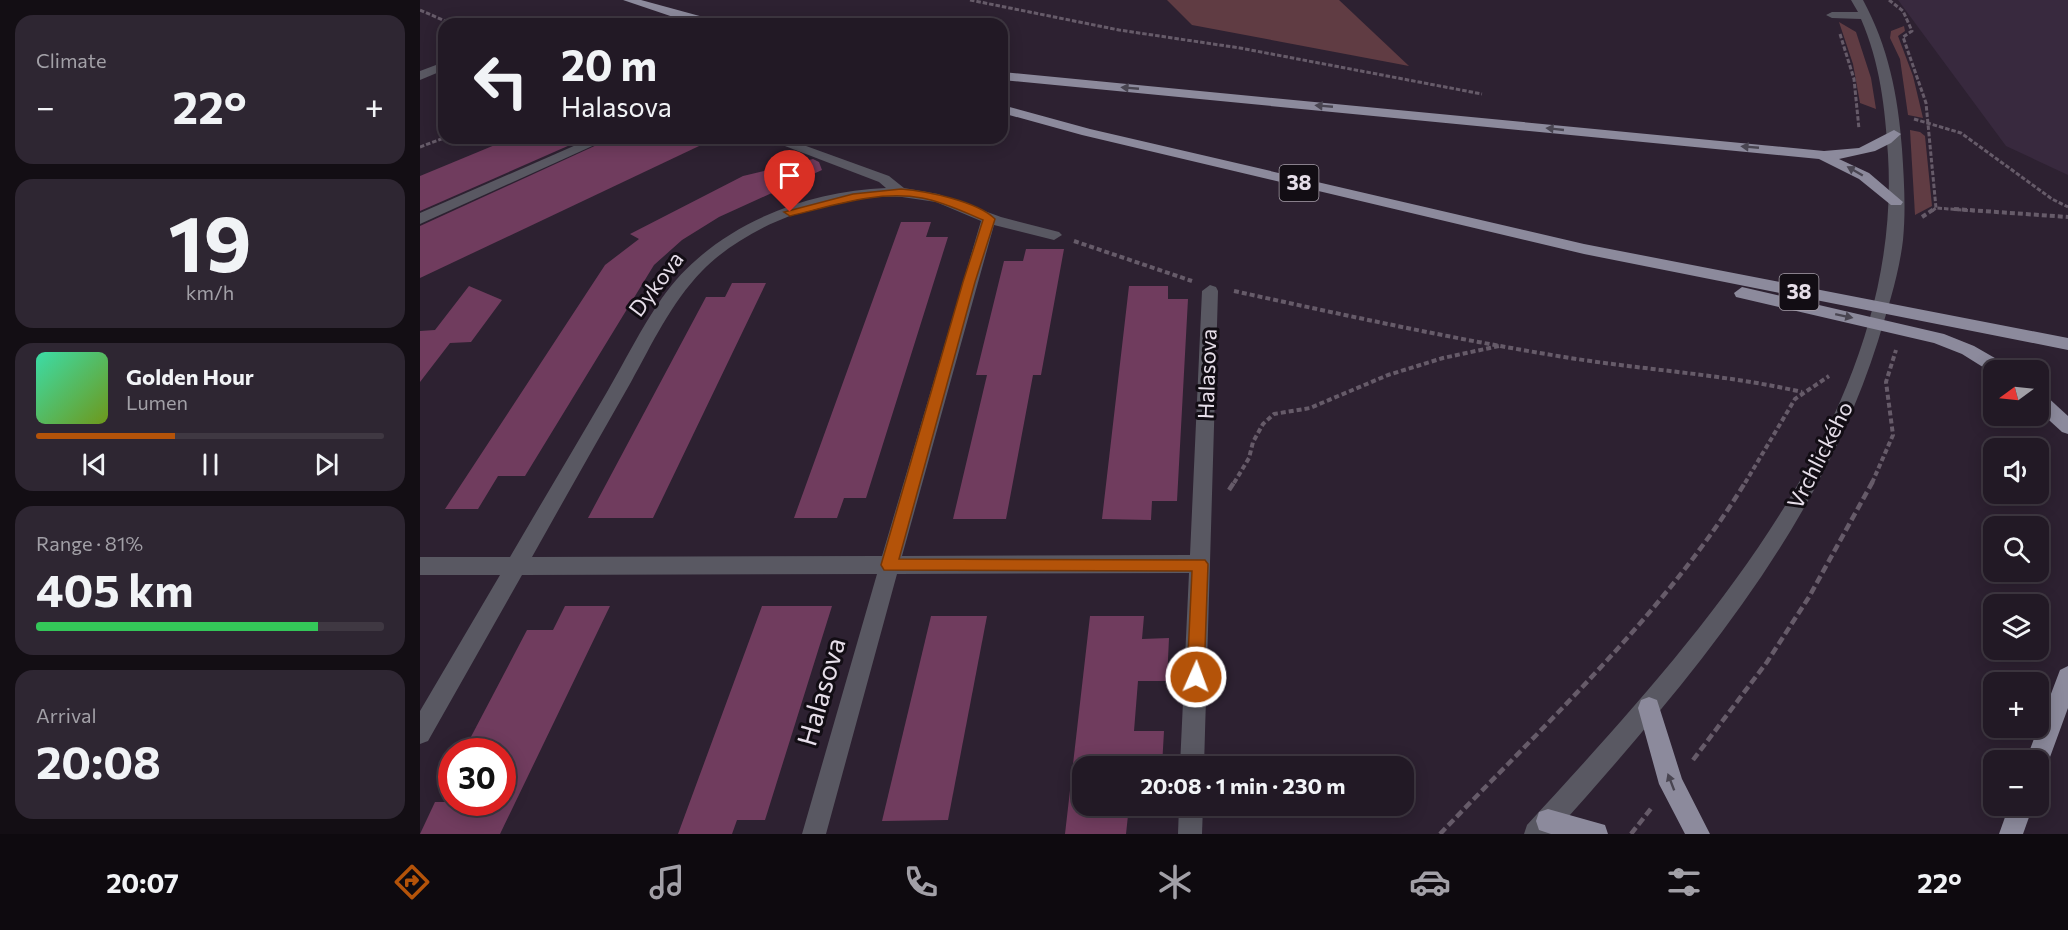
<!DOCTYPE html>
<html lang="en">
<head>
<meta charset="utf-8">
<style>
	:root { --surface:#221925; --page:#2e2632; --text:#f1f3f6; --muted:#a2a0a7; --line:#3f3842; --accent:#b45309 }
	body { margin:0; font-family:Commissioner,sans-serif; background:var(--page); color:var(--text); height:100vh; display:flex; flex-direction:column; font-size:22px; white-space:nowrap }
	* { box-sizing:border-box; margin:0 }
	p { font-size:20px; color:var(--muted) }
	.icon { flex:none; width:33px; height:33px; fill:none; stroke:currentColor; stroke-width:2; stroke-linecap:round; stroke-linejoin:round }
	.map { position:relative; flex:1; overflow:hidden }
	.drawer { display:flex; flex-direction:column; gap:15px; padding:15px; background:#130e14; width:420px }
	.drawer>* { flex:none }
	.banner { position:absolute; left:18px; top:18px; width:570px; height:126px; border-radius:18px; box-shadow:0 3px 15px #0003,0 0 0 2px var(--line); background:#221925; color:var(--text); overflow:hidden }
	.needle { width:39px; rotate:255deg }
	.tools { position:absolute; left:1563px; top:360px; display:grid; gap:12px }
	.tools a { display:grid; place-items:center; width:66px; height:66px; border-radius:12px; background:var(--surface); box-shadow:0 3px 15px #0003,0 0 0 2px var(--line); font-size:30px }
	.speed { position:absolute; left:18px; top:738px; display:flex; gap:12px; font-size:30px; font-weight:700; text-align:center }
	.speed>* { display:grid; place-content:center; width:78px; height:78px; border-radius:50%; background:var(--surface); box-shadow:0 3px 15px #0003,0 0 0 2px var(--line); line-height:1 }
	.speed .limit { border:9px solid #d22; background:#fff; color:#111 }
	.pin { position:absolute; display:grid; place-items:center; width:51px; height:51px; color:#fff; margin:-62px -26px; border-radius:50% 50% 50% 0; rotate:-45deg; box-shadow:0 0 6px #0007 }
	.pin .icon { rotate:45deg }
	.me { position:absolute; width:66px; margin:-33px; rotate:2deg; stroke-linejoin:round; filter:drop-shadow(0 0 4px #0008) }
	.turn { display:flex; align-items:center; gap:21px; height:126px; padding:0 24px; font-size:27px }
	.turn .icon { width:78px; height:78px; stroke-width:2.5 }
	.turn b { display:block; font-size:42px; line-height:51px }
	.big { font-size:45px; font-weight:700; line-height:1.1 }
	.drawer .card { flex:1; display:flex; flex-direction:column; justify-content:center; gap:9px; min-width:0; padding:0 21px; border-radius:18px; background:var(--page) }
	.drawer .dial { align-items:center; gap:0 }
	.dial b { font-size:78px; line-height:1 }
	.song { display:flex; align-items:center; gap:18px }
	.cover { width:72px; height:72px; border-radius:9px; background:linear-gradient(135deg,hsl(160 70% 55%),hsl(80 70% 35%)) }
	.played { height:6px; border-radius:3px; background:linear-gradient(90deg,var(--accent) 40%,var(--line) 40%) }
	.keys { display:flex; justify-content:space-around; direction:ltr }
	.heat { display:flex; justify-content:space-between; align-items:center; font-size:33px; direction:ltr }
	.charge { height:9px; border-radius:4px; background:linear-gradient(90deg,#34c759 81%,var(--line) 0) }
	.trip { position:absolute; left:652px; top:756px; width:342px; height:60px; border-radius:18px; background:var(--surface); box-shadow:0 3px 15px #0003,0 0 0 2px var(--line); font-weight:700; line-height:60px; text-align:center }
	.dock { display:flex; height:96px; justify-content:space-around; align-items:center; background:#0e0a0f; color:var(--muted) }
	.dock .icon { width:42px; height:42px }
	.dock .current { color:var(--accent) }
	.dock b { font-size:27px; color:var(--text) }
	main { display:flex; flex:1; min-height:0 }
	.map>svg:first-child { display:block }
	.built { fill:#38293e }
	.green { fill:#603c43 }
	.building { fill:#703c5e }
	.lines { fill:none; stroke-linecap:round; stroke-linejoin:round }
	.path-far2 { stroke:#665b69; stroke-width:3; stroke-dasharray:4.5 2; stroke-linecap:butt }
	.path-far1 { stroke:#665b69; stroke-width:4; stroke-dasharray:5 3; stroke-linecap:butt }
	.path { stroke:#665b69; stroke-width:4.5; stroke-dasharray:8 4; stroke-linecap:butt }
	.minor { fill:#595862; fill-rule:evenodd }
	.major { fill:#8c8a9c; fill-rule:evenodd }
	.oneway { fill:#494551 }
	.route { fill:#b45309; stroke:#753606; stroke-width:1.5 }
	.labels { text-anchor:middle; stroke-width:6; stroke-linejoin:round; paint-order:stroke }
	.shield { fill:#120d14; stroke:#a69fa9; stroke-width:1.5 }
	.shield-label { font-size:21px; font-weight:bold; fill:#e6dee9 }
	.street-label { font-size:22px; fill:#e6dee9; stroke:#120d14 }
	.near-street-label { font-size:27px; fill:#e6dee9; stroke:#120d14 }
</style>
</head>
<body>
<main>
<section class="drawer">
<div class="card"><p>Climate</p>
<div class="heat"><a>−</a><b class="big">22°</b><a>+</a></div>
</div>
<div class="card dial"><b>19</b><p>km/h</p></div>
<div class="card">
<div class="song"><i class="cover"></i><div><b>Golden Hour</b><p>Lumen</p></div></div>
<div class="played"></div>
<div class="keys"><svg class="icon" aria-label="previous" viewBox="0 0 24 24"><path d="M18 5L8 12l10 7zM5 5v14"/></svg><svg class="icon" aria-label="pause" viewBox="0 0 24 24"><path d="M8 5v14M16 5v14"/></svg><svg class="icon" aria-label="next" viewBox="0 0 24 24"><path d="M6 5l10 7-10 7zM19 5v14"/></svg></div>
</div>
<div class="card"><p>Range · 81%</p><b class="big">405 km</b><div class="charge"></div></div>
<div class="card"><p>Arrival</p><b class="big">20:08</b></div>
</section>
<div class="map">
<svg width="1648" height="834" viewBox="0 0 1648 834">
	<rect width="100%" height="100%" fill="#2d2131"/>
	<path class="built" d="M1478 0H1648V175L1586 146Z"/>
	<g class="green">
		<path d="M747 0H919L989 66 772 25Z"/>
		<path d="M1419 22 1436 32 1451 78 1456 109 1440 103 1433 64Z"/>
		<path d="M1484 26 1485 31 1478 36 1493 76 1503 118 1488 115 1480 59 1470 38 1471 31Z"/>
		<path d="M1490 130 1500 132 1505 136 1512 206 1495 215Z"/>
	</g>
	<g class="building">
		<path d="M92 138H166L0 211V176Z"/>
		<path d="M192 138H296L0 278V226Z"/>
		<path d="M393 159 399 162 402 170 299 217 262 240 234 265 105 476H78L58 509H25L185 265 219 239 210 234 323 176Z"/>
		<path d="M481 222H511L506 237H528L446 498H424L417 518H374Z"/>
		<path d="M606 249H644L621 375H613L586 519H533L567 375H556L584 261H603Z"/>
		<path d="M312 283H346L233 518H168L286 297H305Z"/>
		<path d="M49 286 82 300 51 342 30 343 0 382V331L15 330Z"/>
		<path d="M709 286H748V299H768L757 501H732L731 520 682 519Z"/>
		<path d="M145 606H190L80 834H0L15 802H82V752H43L107 630H133Z"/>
		<path d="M342 606H412L345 820H317L312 834H258Z"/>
		<path d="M511 616H567L528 820 462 821Z"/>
		<path d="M670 616H724L722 639 749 638 747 681H718L714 731H744L742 766H663V806H709L706 834H645Z"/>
	</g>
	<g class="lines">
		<g class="path-far2">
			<path d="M550 0 699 30 820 48 1062 94"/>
			<path d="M1469 0 1483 11 1492 31 1483 37 1506 103 1516 208"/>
			<path d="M0 10 32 24"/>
			<path d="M1420 34 1434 79 1439 129"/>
			<path d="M1494 119 1541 133 1632 199 1648 207"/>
			<path d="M0 147 24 138"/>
			<path d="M1512 211 1516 208 1556 211"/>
		</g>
		<g class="path-far1">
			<path d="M1534 209 1648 217"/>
			<path d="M1502 217 1514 209"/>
			<path d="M654 241 772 281"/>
			<path d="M814 291C924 315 1033 339 1144 357 1223 370 1304 374 1382 392"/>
			<path d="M814 483 829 458 833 442 843 424 854 414 890 408 968 375 1023 358 1079 346"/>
			<path d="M1325 483 1375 399 1409 376"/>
			<path d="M1452 483 1473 435 1466 382 1476 350"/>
		</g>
		<g class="path">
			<path d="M809 490 815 481"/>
			<path d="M1273 760 1347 662 1389 597 1453 481"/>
			<path d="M1020 834C1124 725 1248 610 1326 481"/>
			<path d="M1211 834 1233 806"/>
		</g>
		<g class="minor">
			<path d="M1431 0H1443C1468 46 1478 95 1482 149 1484 179 1486 210 1483 240 1479 274 1468 308 1458 341 1397 534 1265 686 1133 834H1104L1107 825C1273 644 1484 418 1468 155 1465 107 1460 63 1441 19L1412 18 1406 15 1412 12H1438Z"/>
			<path d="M24 62V70L0 80V71Z"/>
			<path d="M172 138H190L0 224V213Z"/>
			<path d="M344 138H364L469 176 484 188 518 194 581 217 639 232 642 235 634 240 574 225 482 556 770 555 782 291 790 285 796 287 798 291 784 766H760L769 573 477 574 406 834H382L457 574 102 575 8 741 0 744V711L80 575H0V557H90C122 502 155 447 187 392 205 361 221 328 242 298 291 228 382 191 466 188L459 182ZM482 197 516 202 561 221 462 556 112 557C145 498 178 440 211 382 232 344 251 303 282 271 330 222 414 193 482 197Z"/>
			<path d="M759 806H783L782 834H758Z"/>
		</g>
		<g class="major">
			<path d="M203 0H221L309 24H274Z"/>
			<path d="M582 72 1404 151 1439 148 1474 130 1481 134 1471 143 1455 151 1419 159 1449 173 1483 202 1481 205H1471L1439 179 1399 159 582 80Z"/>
			<path d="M582 105 670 129 1164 244 1648 338V350L1164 254 662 135 582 113Z"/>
			<path d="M1322 287 1524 334 1554 346 1587 365 1590 370H1574V374L1542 354 1514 343 1316 297 1314 293Z"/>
			<path d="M1618 392 1624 394 1648 416V434L1642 432 1618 410Z"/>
			<path d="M1648 666V708L1626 768 1618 772V760H1606L1640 670Z"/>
			<path d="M1229 697 1237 700 1262 779 1290 834H1265L1239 784 1218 708 1221 700Z"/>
			<path d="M1589 806H1613L1603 834H1579Z"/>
			<path d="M1128 809 1185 825 1188 834H1131L1119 830 1116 821 1119 812Z"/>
		</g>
	</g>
	<defs><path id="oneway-solid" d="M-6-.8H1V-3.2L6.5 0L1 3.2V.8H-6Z" transform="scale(1.5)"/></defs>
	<g class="oneway">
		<use href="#oneway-solid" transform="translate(710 88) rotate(-175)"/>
		<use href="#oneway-solid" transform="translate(904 106) rotate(-175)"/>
		<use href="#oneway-solid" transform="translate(1135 129) rotate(-174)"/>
		<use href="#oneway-solid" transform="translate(1330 147) rotate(-175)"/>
		<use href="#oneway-solid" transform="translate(1435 171) rotate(-150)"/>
		<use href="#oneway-solid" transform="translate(1424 316) rotate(12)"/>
		<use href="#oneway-solid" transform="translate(1251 782) rotate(-111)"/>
	</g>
	<path class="route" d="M481 189C506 191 557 201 575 219L555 282 479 559 785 560 788 564 784 677 782 682 776 685 770 682 767 677 772 571 464 570 461 565 543 282 563 220C544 212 524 202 502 198 458 190 412 206 370 216L364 212 433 194Z"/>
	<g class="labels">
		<g class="shield">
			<rect x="859.5" y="165" width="39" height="36" rx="4.5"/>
			<rect x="1359.5" y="274" width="39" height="36" rx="4.5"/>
		</g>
		<g class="shield-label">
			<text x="879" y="190">38</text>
			<text x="1379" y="299">38</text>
		</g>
		<g class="street-label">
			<text transform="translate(236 284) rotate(-53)" y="8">Dykova</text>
			<text transform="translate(787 374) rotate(-88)" y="8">Halasova</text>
			<text transform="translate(1400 455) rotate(-63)" y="8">Vrchlického</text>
		</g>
		<g class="near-street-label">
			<text transform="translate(402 692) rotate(-74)" y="9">Halasova</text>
		</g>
	</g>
</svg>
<div class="tools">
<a><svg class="needle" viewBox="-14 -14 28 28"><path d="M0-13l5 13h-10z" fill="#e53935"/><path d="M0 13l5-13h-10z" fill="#a2a0a7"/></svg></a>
<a><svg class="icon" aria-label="sound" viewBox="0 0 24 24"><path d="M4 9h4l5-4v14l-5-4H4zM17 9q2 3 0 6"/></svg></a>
<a><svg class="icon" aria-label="search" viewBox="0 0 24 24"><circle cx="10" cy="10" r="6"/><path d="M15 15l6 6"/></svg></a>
<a><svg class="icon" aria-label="layers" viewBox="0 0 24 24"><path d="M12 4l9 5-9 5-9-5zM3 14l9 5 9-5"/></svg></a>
<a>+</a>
<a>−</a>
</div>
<div class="speed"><div class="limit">30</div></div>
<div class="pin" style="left:370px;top:212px;background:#d93025"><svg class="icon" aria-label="arrive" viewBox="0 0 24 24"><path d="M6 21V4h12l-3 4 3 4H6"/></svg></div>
<svg class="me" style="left:776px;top:677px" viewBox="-20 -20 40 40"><circle r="17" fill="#b45309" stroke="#fff" stroke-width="3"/><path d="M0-11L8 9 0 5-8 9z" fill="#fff"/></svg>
<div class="trip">20:08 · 1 min · 230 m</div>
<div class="banner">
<div class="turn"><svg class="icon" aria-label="left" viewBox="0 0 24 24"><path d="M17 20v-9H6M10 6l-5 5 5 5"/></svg><div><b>20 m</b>Halasova</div></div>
</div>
</div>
</main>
<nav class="dock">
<b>20:07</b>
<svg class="icon current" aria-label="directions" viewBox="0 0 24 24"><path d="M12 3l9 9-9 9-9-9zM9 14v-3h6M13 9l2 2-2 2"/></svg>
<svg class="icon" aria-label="music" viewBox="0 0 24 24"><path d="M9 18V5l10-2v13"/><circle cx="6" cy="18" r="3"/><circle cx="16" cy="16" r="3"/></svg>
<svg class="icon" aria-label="phone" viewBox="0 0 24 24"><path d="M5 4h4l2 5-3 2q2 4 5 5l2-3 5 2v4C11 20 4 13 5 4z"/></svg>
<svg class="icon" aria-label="climate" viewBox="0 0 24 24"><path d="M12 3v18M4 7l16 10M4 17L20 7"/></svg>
<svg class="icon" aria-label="car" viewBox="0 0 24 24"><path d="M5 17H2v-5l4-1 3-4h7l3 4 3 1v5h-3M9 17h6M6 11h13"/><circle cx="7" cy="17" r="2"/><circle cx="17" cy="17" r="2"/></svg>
<svg class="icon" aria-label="filters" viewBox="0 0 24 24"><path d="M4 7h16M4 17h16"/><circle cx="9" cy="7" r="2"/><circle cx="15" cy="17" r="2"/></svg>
<b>22°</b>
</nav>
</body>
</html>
